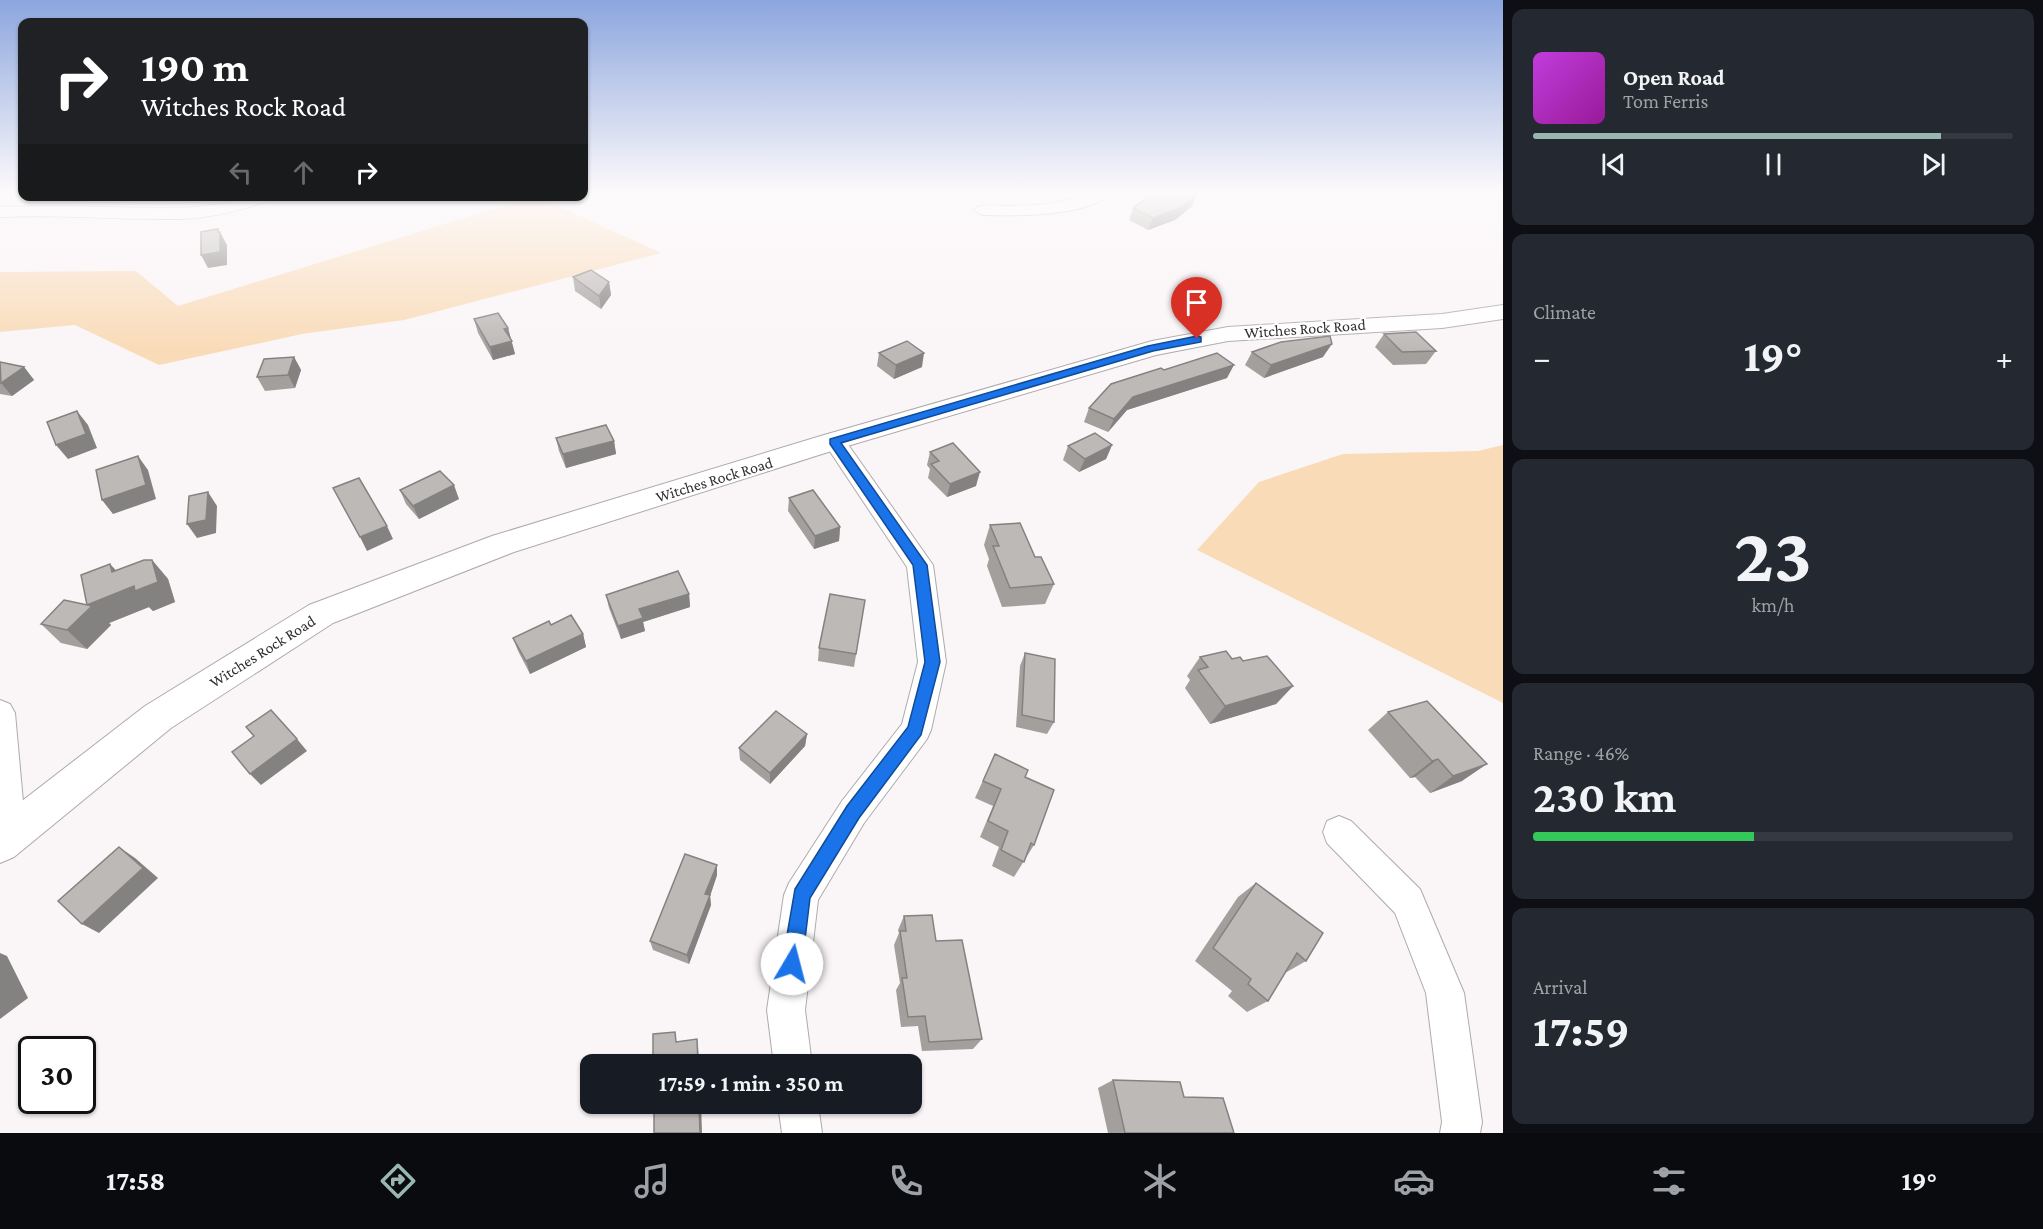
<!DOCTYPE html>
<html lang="en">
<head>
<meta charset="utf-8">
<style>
	:root { --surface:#171b24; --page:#242831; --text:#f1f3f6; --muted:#9ea1a6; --line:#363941; --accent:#99b7b1 }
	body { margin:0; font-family:"Crimson Pro",serif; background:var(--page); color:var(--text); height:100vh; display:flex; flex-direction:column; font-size:22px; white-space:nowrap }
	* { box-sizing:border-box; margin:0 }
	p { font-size:20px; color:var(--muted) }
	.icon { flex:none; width:33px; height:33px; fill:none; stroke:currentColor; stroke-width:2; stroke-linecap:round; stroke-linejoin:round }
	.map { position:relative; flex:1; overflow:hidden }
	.sheet { display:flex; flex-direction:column; gap:9px; padding:9px; background:#0d0f14; width:540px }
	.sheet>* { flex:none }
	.hud { position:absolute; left:18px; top:18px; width:570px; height:183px; border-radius:12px; box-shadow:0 2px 4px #0004; background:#202124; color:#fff; overflow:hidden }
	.speed { position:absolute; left:18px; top:1036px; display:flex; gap:12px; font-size:30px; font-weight:700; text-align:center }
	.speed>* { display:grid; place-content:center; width:78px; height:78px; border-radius:50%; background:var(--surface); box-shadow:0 2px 4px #0004; line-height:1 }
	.speed .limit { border:3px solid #111; border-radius:9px; background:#fff; color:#111 }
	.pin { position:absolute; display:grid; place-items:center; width:51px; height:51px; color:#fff; margin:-62px -26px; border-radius:50% 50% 50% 0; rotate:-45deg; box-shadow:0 0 6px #0007 }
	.pin .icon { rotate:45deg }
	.me { position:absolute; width:66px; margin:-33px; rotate:8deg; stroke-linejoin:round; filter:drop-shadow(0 0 4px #0008) }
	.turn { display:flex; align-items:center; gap:21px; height:126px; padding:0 24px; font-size:27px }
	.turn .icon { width:78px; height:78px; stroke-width:2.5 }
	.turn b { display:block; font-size:42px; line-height:51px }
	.lanes { display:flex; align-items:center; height:57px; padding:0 24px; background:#0003; justify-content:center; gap:30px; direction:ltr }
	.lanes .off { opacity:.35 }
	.big { font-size:45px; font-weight:700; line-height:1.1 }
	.sheet .tile { flex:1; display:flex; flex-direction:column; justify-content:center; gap:9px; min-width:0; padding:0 21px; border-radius:12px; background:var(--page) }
	.sheet .dial { align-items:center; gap:0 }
	.dial b { font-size:78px; line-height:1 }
	.song { display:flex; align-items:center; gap:18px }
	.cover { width:72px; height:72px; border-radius:9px; background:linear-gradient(135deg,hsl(290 70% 55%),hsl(300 70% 35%)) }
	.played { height:6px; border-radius:3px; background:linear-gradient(90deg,var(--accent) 85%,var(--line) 85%) }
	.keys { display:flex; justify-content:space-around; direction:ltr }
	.heat { display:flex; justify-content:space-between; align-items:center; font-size:33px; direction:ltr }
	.charge { height:9px; border-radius:4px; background:linear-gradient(90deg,#34c759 46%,var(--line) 0) }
	.trip { position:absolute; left:580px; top:1054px; width:342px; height:60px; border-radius:12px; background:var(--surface); box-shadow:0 2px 4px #0004; font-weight:700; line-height:60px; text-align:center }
	.dock { display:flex; height:96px; justify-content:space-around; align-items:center; background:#090b0e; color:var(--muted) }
	.dock .icon { width:42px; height:42px }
	.dock .active { color:var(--accent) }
	.dock b { font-size:27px; color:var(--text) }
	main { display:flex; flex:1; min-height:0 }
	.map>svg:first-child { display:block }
	.green { fill:#f9dbb8 }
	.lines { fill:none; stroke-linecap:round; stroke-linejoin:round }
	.minor-casing { stroke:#afaaab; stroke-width:2 }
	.tertiary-casing { stroke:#afaaab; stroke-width:2 }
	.minor { fill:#fff; fill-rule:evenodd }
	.tertiary { fill:#fff; fill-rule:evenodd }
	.wall { fill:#a39f9d }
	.shaded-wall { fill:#848280 }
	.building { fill:#bdb9b7; stroke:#848280; stroke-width:1.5 }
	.route { fill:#1a73e8; stroke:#114b97; stroke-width:1.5 }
	.labels { text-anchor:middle; stroke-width:4.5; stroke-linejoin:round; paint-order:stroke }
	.street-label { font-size:16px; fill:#323031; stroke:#fff }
</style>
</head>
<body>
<main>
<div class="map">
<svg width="1503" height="1133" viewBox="0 0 1503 1133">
	<rect width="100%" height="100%" fill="#faf5f6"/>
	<g class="green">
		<path d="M536 196 661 253 404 320 302 334 159 365 75 325 0 332V272L136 271 178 306Z"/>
		<path d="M1503 445V703L1197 550 1259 482 1343 454 1478 451Z"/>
	</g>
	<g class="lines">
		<g class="minor-casing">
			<g id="minor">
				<path d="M1094 191H1114C1091 217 1015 216 982 215L974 210C980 203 992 206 1001 206 1032 206 1065 205 1094 191Z"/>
				<path d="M253 196H277L275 199C245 209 213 218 181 219 120 220 60 214 0 217V207C36 206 71 206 106 207 156 208 205 212 253 196Z"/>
				<path d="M834 434 842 436 933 565 946 662 931 730 927 739 864 823 818 900 805 1010 812 1065H774L767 1010 784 895 789 883 842 801 902 724 918 662 907 567 823 441 826 436Z"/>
				<path d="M0 700 10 704 15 713 26 835 22 846 10 851 0 847Z"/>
				<path d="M1339 816 1351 821 1420 889 1464 993 1482 1122 1480 1133H1440L1442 1122 1426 993 1395 913 1327 843 1323 832 1327 821Z"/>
				<path d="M778 1104H818L822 1133H782Z"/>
			</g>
		</g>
		<g class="tertiary-casing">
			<path id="tertiary" d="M1503 305V319L1442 328 1228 341 1156 355 844 447 514 552 333 623 171 728 14 857 0 863V818L145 706 309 605 492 536 824 435 1152 341 1228 327 1442 314Z"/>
		</g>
		<use href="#minor" class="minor"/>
		<use href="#tertiary" class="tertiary"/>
	</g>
	<g class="wall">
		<path d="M1193 193 1192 206 1175 220 1148 230 1129 220 1133 208Z"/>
		<path d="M573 277 609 282 611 295 601 309 575 291Z"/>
		<path d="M474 319 508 328 515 354 493 360 478 333Z"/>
		<path d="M1384 334 1436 351 1426 364 1393 365 1375 347Z"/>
		<path d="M1252 352 1323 357 1264 378 1245 365Z"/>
		<path d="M879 353 922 367 894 379 877 366Z"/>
		<path d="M294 357 301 370 295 388 265 391 257 377Z"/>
		<path d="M0 362 24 367 34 380 12 396 0 394Z"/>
		<path d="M1164 370 1227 378 1127 410 1108 432 1084 422 1089 408Z"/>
		<path d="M556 438 614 441 616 454 566 468 559 451Z"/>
		<path d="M1112 445 1106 459 1079 472 1063 460 1068 446Z"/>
		<path d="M930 452 976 486 947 497 928 478 930 469 927 465Z"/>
		<path d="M400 490 459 499 419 519 406 504Z"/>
		<path d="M789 498 840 527 839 541 814 549 788 511Z"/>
		<path d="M990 525 1035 557 1054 584 1045 604 1002 607 987 566 989 559 984 545Z"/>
		<path d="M152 560 168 579 175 602 153 611 149 607 109 623 111 625 87 649 61 643 41 624 87 605 116 570Z"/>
		<path d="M689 594 690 607 643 622 645 631 621 639 609 608 606 595Z"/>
		<path d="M865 600 854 667 818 661 819 648Z"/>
		<path d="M551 625 583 634 586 647 530 674 518 651 513 638Z"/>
		<path d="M1025 653 1054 722 1047 734 1016 727 1020 666Z"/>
		<path d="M1200 657 1232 659 1243 661 1293 686 1276 704 1210 724 1185 688 1190 680 1187 676Z"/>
		<path d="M1388 712 1462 781 1430 793 1415 777 1410 778 1368 730Z"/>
		<path d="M807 734 805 746 770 784 740 760 739 748Z"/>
		<path d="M995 754 1025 777 1034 845 1014 877 992 866 999 847 980 837 993 806 975 798Z"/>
		<path d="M717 865V875L710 896 711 905 689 964 653 950 650 941Z"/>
		<path d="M1256 883 1306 961 1285 973 1268 1001 1247 1012 1228 996 1232 991 1195 961 1238 897Z"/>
		<path d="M904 916 936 941 982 1039 973 1049 922 1051 918 1026 901 1027 896 990 900 983 894 945 899 933 898 930Z"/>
		<path d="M1113 1080 1184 1097 1234 1133H1108L1098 1088Z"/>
	</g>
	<g class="shaded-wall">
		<path d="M1191 191H1193L1190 200 1197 194 1192 206 1175 220 1148 230 1153 218Z"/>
		<path d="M218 229 220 235V232L227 245V265L208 268 201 255 218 232Z"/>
		<path d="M609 282 611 295 601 309 599 296Z"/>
		<path d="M508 328 515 354 493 360 490 347 504 329Z"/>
		<path d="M1332 344 1323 357 1264 378 1271 365Z"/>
		<path d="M924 353 922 367 894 379 896 365Z"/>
		<path d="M294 357 301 370 295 388 288 375Z"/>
		<path d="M1234 365 1227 378 1127 410 1108 432 1114 419 1133 397Z"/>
		<path d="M24 367 34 380 12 396 1 383Z"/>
		<path d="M77 411 88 425 97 448 68 459 56 445Z"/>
		<path d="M614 441 616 454 566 468 563 454Z"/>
		<path d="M1112 445 1106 459 1079 472 1085 459Z"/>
		<path d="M138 456 148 470 156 499 113 514 102 500Z"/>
		<path d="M980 472 976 486 947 497 950 484Z"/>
		<path d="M454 485 459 499 419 519 413 506Z"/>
		<path d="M208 492 217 506 216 533 197 538 187 524Z"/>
		<path d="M387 526 393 539 367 551 360 537Z"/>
		<path d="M840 527 839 541 814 549 815 536Z"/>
		<path d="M152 560 168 579 175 602 153 611 149 607 109 623 111 625 87 649 67 630 112 572 110 564 128 583Z"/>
		<path d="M689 594 690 607 643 622 645 631 621 639 618 626 639 609Z"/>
		<path d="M583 634 586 647 530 674 526 661Z"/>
		<path d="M1293 686 1276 704 1210 724 1225 706Z"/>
		<path d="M807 734 805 746 770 784V773Z"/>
		<path d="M297 739 307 751 261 785 250 774Z"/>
		<path d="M1438 759 1415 777 1410 778 1432 761Z"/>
		<path d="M1487 764 1462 781 1430 793 1453 776Z"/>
		<path d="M119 847 135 858 158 878 99 933 82 924Z"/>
		<path d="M717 865V875L710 896 711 905 689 964 687 955 705 894Z"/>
		<path d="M0 953 7 956 28 998 0 1019Z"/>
		<path d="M697 1039 698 1046 699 1065H698Z"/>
		<path d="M699 1104H701L702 1133H700Z"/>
	</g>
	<g class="building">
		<path d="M1155 191H1191L1197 194 1180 208 1153 218 1133 208Z"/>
		<path d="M218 229V232H220V252L201 255V232Z"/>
		<path d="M591 270 609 282 599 296 573 277Z"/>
		<path d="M498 313 508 328 504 329 512 341 490 347 474 319Z"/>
		<path d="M1416 332 1436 351 1402 352 1384 334Z"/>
		<path d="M1330 336 1332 344 1271 365 1252 352 1281 342Z"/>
		<path d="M907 341 924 353 896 365 879 353Z"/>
		<path d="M1217 353 1234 365 1133 397 1114 419 1089 408 1111 384 1161 368 1164 370Z"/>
		<path d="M294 357 288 375 257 377 264 359Z"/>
		<path d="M0 362 24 367 1 383Z"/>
		<path d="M77 411 86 434 56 445 47 422Z"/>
		<path d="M606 425 614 441 563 454 556 438Z"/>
		<path d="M1095 433 1112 445 1085 459 1068 446Z"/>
		<path d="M953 443 980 472 950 484 931 464 939 461 930 452Z"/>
		<path d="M138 456 146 485 102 500 96 470Z"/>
		<path d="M440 471 454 485 413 506 400 490Z"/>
		<path d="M359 478 387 526 360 537 333 488Z"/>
		<path d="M813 490 840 527 815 536 789 498Z"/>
		<path d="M208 492 206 520 187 524 189 496Z"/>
		<path d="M1020 523 1035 557H1041L1054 584 1010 588 993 546H999L990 525Z"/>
		<path d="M144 560H152L158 582 135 591 134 586 87 605 81 575 110 564 112 572Z"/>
		<path d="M678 571 689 594 639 609 643 618 618 626 606 595Z"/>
		<path d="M830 594 865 600 856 654 819 648Z"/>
		<path d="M64 600 92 606 67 630 41 624Z"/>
		<path d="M571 615 583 634 526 661 513 638 549 621 551 625Z"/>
		<path d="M1226 651 1232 659 1240 657 1243 661 1267 656 1293 686 1225 706 1198 670 1208 667 1200 657Z"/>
		<path d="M1025 653 1055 659 1054 722 1022 715Z"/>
		<path d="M1427 701 1487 764 1453 776 1438 759 1432 761 1388 712Z"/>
		<path d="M271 710 297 739 250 774 232 752 254 736 246 727Z"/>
		<path d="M776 711 807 734 770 773 739 748Z"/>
		<path d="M995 754 1028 770 1025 777 1054 790 1034 845 1031 843 1024 862 1001 850 1008 831 988 821 1001 789 983 781Z"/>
		<path d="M119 847 143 868 82 924 58 901Z"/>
		<path d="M685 854 717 865 705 894 710 895 687 955 650 941Z"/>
		<path d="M1256 883 1323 933 1306 961 1297 953 1268 1001 1248 984 1251 979 1213 948Z"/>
		<path d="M932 915 936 941 962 940 982 1039 929 1042 925 1016 908 1017 902 978H907L900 931H906L904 916Z"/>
		<path d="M675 1032 676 1042 697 1039 698 1065H653V1034Z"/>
		<path d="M1113 1080 1180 1082 1184 1097 1223 1098 1234 1133H1125Z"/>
		<path d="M654 1104H699L700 1133H654Z"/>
	</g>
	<linearGradient id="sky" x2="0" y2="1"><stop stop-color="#8ca6de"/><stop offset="0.55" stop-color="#fdfafb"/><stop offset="1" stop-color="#fdfafb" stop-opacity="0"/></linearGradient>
	<rect width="1503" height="350" fill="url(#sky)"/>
	<path class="route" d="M1197 336 1201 337V342L1153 351 841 443 927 565 940 662 921 735 859 818 810 898 802 964 799 971 792 974 785 971 782 964 795 889 847 806 908 727 925 662 913 565 830 444V439L1148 346Z"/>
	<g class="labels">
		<g class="street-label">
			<text transform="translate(1305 328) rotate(-4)" y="6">Witches Rock Road</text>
			<text transform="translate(714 479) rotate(-17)" y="6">Witches Rock Road</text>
			<text transform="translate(262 651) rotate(-32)" y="6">Witches Rock Road</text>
		</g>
	</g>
</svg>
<div class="speed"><div class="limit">30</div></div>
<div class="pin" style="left:1197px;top:339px;background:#d93025"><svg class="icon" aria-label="arrive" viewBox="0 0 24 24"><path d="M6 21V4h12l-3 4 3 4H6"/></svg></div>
<svg class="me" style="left:792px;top:964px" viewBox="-20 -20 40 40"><circle r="19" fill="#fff"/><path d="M0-13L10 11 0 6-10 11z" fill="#1a73e8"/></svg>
<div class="trip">17:59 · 1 min · 350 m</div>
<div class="hud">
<div class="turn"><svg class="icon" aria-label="right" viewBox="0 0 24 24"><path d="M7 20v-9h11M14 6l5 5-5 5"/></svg><div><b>190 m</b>Witches Rock Road</div></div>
<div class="lanes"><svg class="icon off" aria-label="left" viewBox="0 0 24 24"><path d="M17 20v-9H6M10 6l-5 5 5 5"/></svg><svg class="icon off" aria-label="ahead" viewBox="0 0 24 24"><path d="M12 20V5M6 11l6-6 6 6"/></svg><svg class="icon" aria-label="right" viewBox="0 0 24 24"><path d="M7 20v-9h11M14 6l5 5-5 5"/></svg></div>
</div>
</div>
<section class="sheet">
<div class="tile">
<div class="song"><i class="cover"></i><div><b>Open Road</b><p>Tom Ferris</p></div></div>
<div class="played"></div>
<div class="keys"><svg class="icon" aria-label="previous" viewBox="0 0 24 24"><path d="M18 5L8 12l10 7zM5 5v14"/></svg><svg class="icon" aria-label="pause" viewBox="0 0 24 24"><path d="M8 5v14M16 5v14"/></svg><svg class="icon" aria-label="next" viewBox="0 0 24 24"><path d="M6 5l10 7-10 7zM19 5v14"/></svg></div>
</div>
<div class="tile"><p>Climate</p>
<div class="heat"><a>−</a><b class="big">19°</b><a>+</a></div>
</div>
<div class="tile dial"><b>23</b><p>km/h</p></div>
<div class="tile"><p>Range · 46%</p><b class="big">230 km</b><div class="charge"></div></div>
<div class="tile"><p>Arrival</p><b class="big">17:59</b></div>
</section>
</main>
<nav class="dock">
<b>17:58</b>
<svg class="icon active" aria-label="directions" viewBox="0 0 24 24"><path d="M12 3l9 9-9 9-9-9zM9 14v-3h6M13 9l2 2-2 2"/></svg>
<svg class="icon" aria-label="music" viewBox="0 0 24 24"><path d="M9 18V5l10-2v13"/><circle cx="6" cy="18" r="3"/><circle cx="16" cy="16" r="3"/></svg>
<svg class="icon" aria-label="phone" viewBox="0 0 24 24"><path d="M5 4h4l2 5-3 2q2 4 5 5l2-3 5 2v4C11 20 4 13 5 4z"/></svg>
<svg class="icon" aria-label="climate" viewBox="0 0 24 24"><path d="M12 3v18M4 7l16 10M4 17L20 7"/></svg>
<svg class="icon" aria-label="car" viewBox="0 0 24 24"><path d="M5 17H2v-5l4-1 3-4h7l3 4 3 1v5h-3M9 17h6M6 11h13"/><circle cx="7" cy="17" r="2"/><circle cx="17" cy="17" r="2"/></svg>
<svg class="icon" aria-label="filters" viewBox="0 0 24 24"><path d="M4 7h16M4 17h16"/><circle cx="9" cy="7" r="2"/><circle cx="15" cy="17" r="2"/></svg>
<b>19°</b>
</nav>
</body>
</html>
